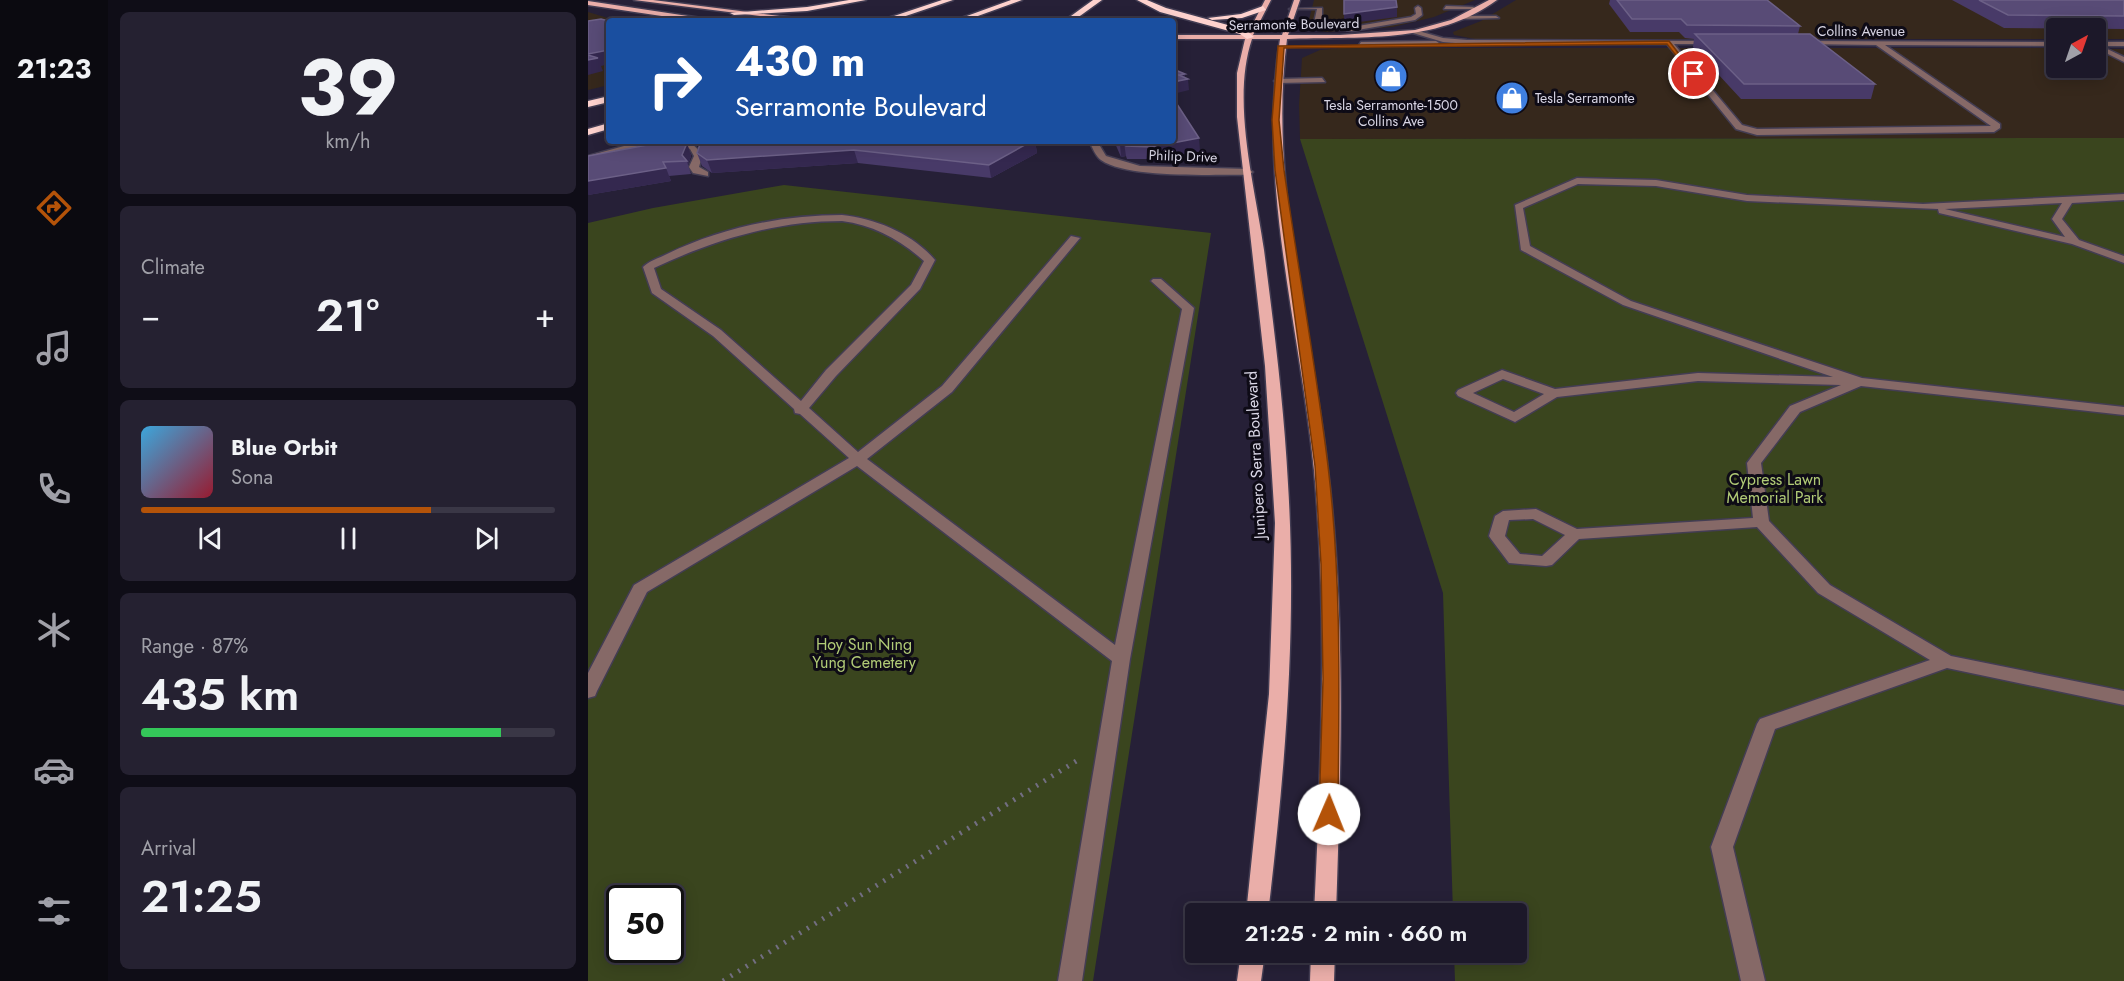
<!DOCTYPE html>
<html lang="en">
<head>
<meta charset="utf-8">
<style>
	:root { --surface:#1c1829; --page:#252131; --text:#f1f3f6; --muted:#a0a0a8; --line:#3a3746; --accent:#b45309 }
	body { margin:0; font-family:Jost,sans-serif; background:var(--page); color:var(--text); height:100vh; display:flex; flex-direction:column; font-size:22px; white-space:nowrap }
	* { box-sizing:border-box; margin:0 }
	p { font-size:20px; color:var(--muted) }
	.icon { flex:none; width:33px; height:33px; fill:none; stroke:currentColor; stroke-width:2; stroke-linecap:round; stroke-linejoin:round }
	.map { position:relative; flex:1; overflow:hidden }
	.side { display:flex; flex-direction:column; gap:12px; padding:12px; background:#0f0d17; width:480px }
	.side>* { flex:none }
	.banner { position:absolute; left:18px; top:18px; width:570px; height:126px; border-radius:6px; box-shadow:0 3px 15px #0003,0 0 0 2px var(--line); background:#1a4fa0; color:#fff; overflow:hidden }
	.needle { width:39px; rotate:40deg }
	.tools { position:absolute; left:1458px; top:18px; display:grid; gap:12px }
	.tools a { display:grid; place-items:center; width:60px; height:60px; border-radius:6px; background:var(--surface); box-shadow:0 3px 15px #0003,0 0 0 2px var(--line); font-size:30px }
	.speed { position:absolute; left:18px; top:885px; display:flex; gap:12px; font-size:30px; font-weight:700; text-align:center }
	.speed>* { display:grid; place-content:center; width:78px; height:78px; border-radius:50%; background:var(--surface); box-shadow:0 3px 15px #0003,0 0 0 2px var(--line); line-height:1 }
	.speed .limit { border:3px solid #111; border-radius:9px; background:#fff; color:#111 }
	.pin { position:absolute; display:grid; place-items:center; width:51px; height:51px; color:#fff; margin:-26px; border:3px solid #fff; border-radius:50%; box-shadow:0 2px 6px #0007 }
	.me { position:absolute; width:66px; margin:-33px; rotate:1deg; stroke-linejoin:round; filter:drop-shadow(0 0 4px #0008) }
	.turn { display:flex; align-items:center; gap:21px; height:126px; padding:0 30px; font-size:27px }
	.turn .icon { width:78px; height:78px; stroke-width:2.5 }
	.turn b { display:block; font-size:42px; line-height:51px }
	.big { font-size:45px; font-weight:600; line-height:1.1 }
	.side .card { flex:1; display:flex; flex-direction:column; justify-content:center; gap:9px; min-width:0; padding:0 21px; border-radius:9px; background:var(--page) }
	.side .dial { align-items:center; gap:0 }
	.dial b { font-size:78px; line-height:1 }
	.song { display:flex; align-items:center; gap:18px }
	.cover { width:72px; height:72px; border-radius:9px; background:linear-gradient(135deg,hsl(200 70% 55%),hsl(350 70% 35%)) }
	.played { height:6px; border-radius:3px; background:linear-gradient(90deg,var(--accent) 70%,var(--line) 70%) }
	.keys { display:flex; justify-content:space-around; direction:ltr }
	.heat { display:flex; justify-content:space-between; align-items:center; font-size:33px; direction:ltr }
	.charge { height:9px; border-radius:4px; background:linear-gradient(90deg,#34c759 87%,var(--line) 0) }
	.trip { position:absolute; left:597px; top:903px; width:342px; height:60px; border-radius:6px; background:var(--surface); box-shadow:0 3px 15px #0003,0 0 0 2px var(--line); font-weight:600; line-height:60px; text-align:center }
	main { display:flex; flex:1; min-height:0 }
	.dock { display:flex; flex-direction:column; width:108px; justify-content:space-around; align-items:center; background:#0b0a10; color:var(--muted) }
	.dock .icon { width:42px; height:42px }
	.dock .selected { color:var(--accent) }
	.dock b { font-size:27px; color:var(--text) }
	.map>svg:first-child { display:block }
	.commercial { fill:#36281c }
	.green { fill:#3a451e; fill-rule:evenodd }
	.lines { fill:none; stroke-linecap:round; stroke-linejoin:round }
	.minor-casing { stroke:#433d53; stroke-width:3 }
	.major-casing { stroke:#433d53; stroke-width:3 }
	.highway-casing { stroke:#433d53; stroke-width:3 }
	.path { stroke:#726e81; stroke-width:5; stroke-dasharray:2 7; stroke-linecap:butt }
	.minor { fill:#866967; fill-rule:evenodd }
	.major { fill:#eaaea9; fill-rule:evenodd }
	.highway { fill:#fed2ce; fill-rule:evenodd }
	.wall { fill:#483a68 }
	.shaded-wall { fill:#34284f }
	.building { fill:#584b76; stroke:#6c6087; stroke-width:1.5 }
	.route { fill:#b45309; stroke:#753606; stroke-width:1.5 }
	.labels { text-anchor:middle; stroke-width:6; stroke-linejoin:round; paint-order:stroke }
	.far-street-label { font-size:14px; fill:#d9d6e5; stroke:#0e0b16 }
	.far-poi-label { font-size:14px; fill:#d9d6e5; stroke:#0e0b16; text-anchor:start }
	.street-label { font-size:16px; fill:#d9d6e5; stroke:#0e0b16 }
	.park-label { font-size:16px; fill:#b1cb76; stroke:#0e0b16 }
</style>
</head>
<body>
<main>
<nav class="dock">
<b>21:23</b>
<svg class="icon selected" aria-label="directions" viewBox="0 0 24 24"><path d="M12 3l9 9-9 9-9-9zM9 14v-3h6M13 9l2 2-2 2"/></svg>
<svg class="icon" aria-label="music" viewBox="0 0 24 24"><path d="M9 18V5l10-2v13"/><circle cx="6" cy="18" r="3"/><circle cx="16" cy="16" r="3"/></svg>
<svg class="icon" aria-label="phone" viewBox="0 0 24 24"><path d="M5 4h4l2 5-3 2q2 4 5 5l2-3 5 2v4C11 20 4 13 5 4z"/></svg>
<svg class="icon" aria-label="climate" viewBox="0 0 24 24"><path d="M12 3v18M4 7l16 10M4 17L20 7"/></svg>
<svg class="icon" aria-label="car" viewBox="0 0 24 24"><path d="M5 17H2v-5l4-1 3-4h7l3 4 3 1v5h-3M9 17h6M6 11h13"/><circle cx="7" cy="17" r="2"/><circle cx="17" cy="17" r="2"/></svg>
<svg class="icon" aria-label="filters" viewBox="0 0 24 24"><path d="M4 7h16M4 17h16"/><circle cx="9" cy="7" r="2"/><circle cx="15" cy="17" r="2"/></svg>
</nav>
<section class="side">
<div class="card dial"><b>39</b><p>km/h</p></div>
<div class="card"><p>Climate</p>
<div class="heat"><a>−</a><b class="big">21°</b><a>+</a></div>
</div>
<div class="card">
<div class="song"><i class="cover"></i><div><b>Blue Orbit</b><p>Sona</p></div></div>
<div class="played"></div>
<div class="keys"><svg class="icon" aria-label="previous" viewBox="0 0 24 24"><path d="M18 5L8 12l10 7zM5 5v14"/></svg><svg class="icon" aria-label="pause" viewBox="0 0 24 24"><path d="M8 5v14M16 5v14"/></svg><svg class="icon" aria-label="next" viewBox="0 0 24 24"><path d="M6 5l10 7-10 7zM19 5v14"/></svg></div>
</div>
<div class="card"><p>Range · 87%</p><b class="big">435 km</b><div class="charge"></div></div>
<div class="card"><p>Arrival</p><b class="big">21:25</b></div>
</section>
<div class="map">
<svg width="1536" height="981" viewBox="0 0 1536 981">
	<rect width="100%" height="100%" fill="#262037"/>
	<g class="commercial">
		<path d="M726 0H887L846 17 805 27 738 32 723 29 720 24Z"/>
		<path d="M928 0H1536V39H1508V28H1468V39H887L866 35 865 32 893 21Z"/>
		<path d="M0 12 20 18 67 21H21V85L0 90Z"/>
		<path d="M753 48H1468V68H1508V49H1536V138L712 139 711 105 714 58 732 50Z"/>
	</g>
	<g class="green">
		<path d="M1536 138V981H867L866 953 928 952V914L865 913 855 593 712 139Z"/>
		<path d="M196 185 623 233 505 981H0V223L65 208ZM32 898H82V950H32Z"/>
	</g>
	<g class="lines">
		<g class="minor-casing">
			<g id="minor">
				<path d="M830 6 833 8 834 15 827 20 764 31 730 27 726 23 729 9H701L734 8V24L764 27 823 17 828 14 827 8Z"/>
				<path d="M858 6 885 7 888 9H856Z"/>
				<path d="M872 16H908L911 18 870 19Z"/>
				<path d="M827 30 855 38 879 40 1129 41 1127 44H1086L1154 125 1169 129 1403 126 1288 45 1214 44 1212 41 1468 42V46L1297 45 1412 124V128L1406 132 1169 135 1148 129 1079 44H879L855 42 825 33Z"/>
				<path d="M773 42 848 41 851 43 848 45H771Z"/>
				<path d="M1508 42H1536V46H1513L1536 57V62L1508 48Z"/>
				<path d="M734 78 737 82 690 83 686 81 690 79Z"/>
				<path d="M54 141H67L0 162V156Z"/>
				<path d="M88 141C102 141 107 144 114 156L111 167 120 172V176L105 173 101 167 106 156 102 149Z"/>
				<path d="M501 141H509L518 156 552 166 660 169 665 172 660 175C626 174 540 179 513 160 508 157 504 147 501 141Z"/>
				<path d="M989 178 1068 180 1159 195 1335 204 1536 194V200L1484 203 1474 219 1491 240 1536 256V263L1484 244 1351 213 1350 209 1159 201 1068 186 990 184 935 208 942 246 1043 301 1274 378 1536 407V415L1273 386 1212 412 1173 463 1181 521 1242 585 1363 656 1536 691V705L1359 668 1187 729 1145 847 1177 981H1153L1123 847 1169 724 1172 719 1342 660 1230 593 1169 527 991 539 964 565 958 566 921 563 903 539 901 536 907 516 915 511 948 509 989 529 1165 518 1159 463 1202 406 1253 385 1110 381 969 397 927 422 870 396 868 393 870 390 914 370 967 389 1110 373 1245 377 1035 305 933 250 927 205ZM1474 203 1464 219 1477 237 1357 209ZM915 379 956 394 926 412 885 393ZM945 519 977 535 954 556 932 554 917 536 921 520Z"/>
				<path d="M254 215C288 219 324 233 347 260L332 289 248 376 221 408 270 452 354 386 483 236 492 238 364 392 279 459 527 645 594 309 563 281 565 279H573L606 308 542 659 494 981H470L524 661 269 466 59 592 9 691 7 696 0 698V673L46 585 261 458 212 414 207 413 206 409 125 336 64 293 55 267C61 261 71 258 79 254 133 228 194 215 254 215ZM254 221C286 225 312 240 336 261L323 285 238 370 213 401 133 330 73 289 66 268C126 240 187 221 254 221Z"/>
			</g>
		</g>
		<g class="major-casing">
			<g id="major">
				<path d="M46 0H65L231 21H212Z"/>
				<path d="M677 0H683L665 35H694L706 0H712L700 35H752L827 30 863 20 901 0H909C848 45 769 36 699 39 680 185 724 326 740 470 758 618 753 765 748 914H726C733 766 740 618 726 470 712 327 669 183 692 39H664C643 101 667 186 676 250 686 328 696 406 700 484 709 628 697 771 680 914H658L681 694 687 523 677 366 649 117V73L657 39H585V35H659Z"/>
				<path d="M0 1 120 19 123 21H107L0 5Z"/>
				<path d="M653 952H677L673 981H649Z"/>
				<path d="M723 952H747L746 981H722Z"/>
			</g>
		</g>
		<g class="highway-casing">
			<g id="highway">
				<path d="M261 0H278L219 11 146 15 142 13 219 7Z"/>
				<path d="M354 0H365L303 21H291Z"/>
				<path d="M423 0H434L376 21H365Z"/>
				<path d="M505 0H514L485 21H476Z"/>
				<path d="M549 0H559L578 8 658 30 666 37 659 39 652 34 572 12Z"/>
				<path d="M675 6 678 10 654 18 624 20 620 18 653 14Z"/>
				<path d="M21 96V102L0 107V101Z"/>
				<path d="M21 123V129L0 135V129Z"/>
			</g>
		</g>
		<path class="path" d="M135 981 490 760"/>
		<use href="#minor" class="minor"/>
		<use href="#major" class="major"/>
		<use href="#highway" class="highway"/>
	</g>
	<g class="wall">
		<path d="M1022 0H1179L1212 26 1210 34 1287 84 1283 99H1153L1105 47 1106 39 1097 38 1091 32H1042L1021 4Z"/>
		<path d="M1364 0H1536V29L1416 28Z"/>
		<path d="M111 141H447L449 153 403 178 270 163 124 173 114 166 109 153 112 144Z"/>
		<path d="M526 141H585L612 151 565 159H539L538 156 533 157Z"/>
		<path d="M99 143 103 156 100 165 103 174 81 176 83 181 0 195Z"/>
	</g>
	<g class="shaded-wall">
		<path d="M809 7V17L756 24V14Z"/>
		<path d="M21 50V64L13 66 15 71 0 75V54Z"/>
		<path d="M597 74V79H600L601 90 585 94V82L591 75Z"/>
		<path d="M611 138 612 151 565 159 564 147Z"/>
		<path d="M444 141H447L449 153 403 178 401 165Z"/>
		<path d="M99 143 103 156 100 165 99 161 94 155Z"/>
		<path d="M536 143 538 156 533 157 532 144Z"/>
		<path d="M266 150 270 163 124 173 119 160Z"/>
		<path d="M78 168 83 181 0 195V181Z"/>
	</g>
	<g class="building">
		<path d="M756 0H808L809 7 756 14Z"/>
		<path d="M1029 0H1179L1212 26 1099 25 1093 19H1044Z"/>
		<path d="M1391 0H1536V16L1420 15Z"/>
		<path d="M13 19 21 21V50L0 54V21Z"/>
		<path d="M1107 34H1222L1287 84H1156Z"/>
		<path d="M0 55 10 58 0 60Z"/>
		<path d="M585 69 597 74 591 75 600 79 585 82Z"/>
		<path d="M585 98 611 138 564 147 538 146 536 143 532 144 530 141H585Z"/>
		<path d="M81 141H98L99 143 94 155 99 161 75 162 78 168 0 181V156Z"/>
		<path d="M111 141H444L401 165 266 150 119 160 109 153 112 144Z"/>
	</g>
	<path class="route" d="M1081 41 1108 76H1104L1079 44 696 48 691 120 696 170C710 268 728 367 740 466 754 581 751 698 750 814L748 820 741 822 734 820 731 814 735 679 733 564 727 466 687 170 684 120 690 46Z"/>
	<defs>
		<g id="shop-disc" transform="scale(1.725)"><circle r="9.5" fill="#3f7fe0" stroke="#0e0b16"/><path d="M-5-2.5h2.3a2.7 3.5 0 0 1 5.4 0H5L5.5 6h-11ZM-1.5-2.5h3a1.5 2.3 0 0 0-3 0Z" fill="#fff"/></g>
	</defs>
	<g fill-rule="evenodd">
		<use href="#shop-disc" x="803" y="76"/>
		<use href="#shop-disc" x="924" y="98"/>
	</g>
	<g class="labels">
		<g class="far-street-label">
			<text transform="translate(706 24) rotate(-1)" y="5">Serramonte Boulevard</text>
			<text x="1273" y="36">Collins Avenue</text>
			<text transform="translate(595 156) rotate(2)" y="5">Philip Drive</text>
		</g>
		<g class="far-poi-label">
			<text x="947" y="103">Tesla Serramonte</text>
			<text x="803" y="110" text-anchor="middle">Tesla Serramonte-1500<tspan x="803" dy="16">Collins Ave</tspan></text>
		</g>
		<g class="street-label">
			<text transform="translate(667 455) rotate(-93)" y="6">Junipero Serra Boulevard</text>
		</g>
		<g class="park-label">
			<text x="1187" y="485">Cypress Lawn<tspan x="1187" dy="18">Memorial Park</tspan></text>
			<text x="276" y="650">Hoy Sun Ning<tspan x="276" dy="18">Yung Cemetery</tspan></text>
		</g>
	</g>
</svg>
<div class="tools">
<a><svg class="needle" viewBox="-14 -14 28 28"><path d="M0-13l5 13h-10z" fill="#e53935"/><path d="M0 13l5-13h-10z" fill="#a0a0a8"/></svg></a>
</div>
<div class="speed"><div class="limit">50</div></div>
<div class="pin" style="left:1106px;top:74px;background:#d93025"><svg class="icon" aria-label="arrive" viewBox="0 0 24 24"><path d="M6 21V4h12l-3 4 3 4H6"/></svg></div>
<svg class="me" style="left:741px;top:814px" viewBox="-20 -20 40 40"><circle r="19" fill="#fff"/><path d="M0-13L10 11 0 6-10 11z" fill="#b45309"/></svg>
<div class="trip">21:25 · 2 min · 660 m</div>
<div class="banner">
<div class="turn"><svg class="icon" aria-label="right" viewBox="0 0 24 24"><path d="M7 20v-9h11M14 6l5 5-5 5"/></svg><div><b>430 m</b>Serramonte Boulevard</div></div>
</div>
</div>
</main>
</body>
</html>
